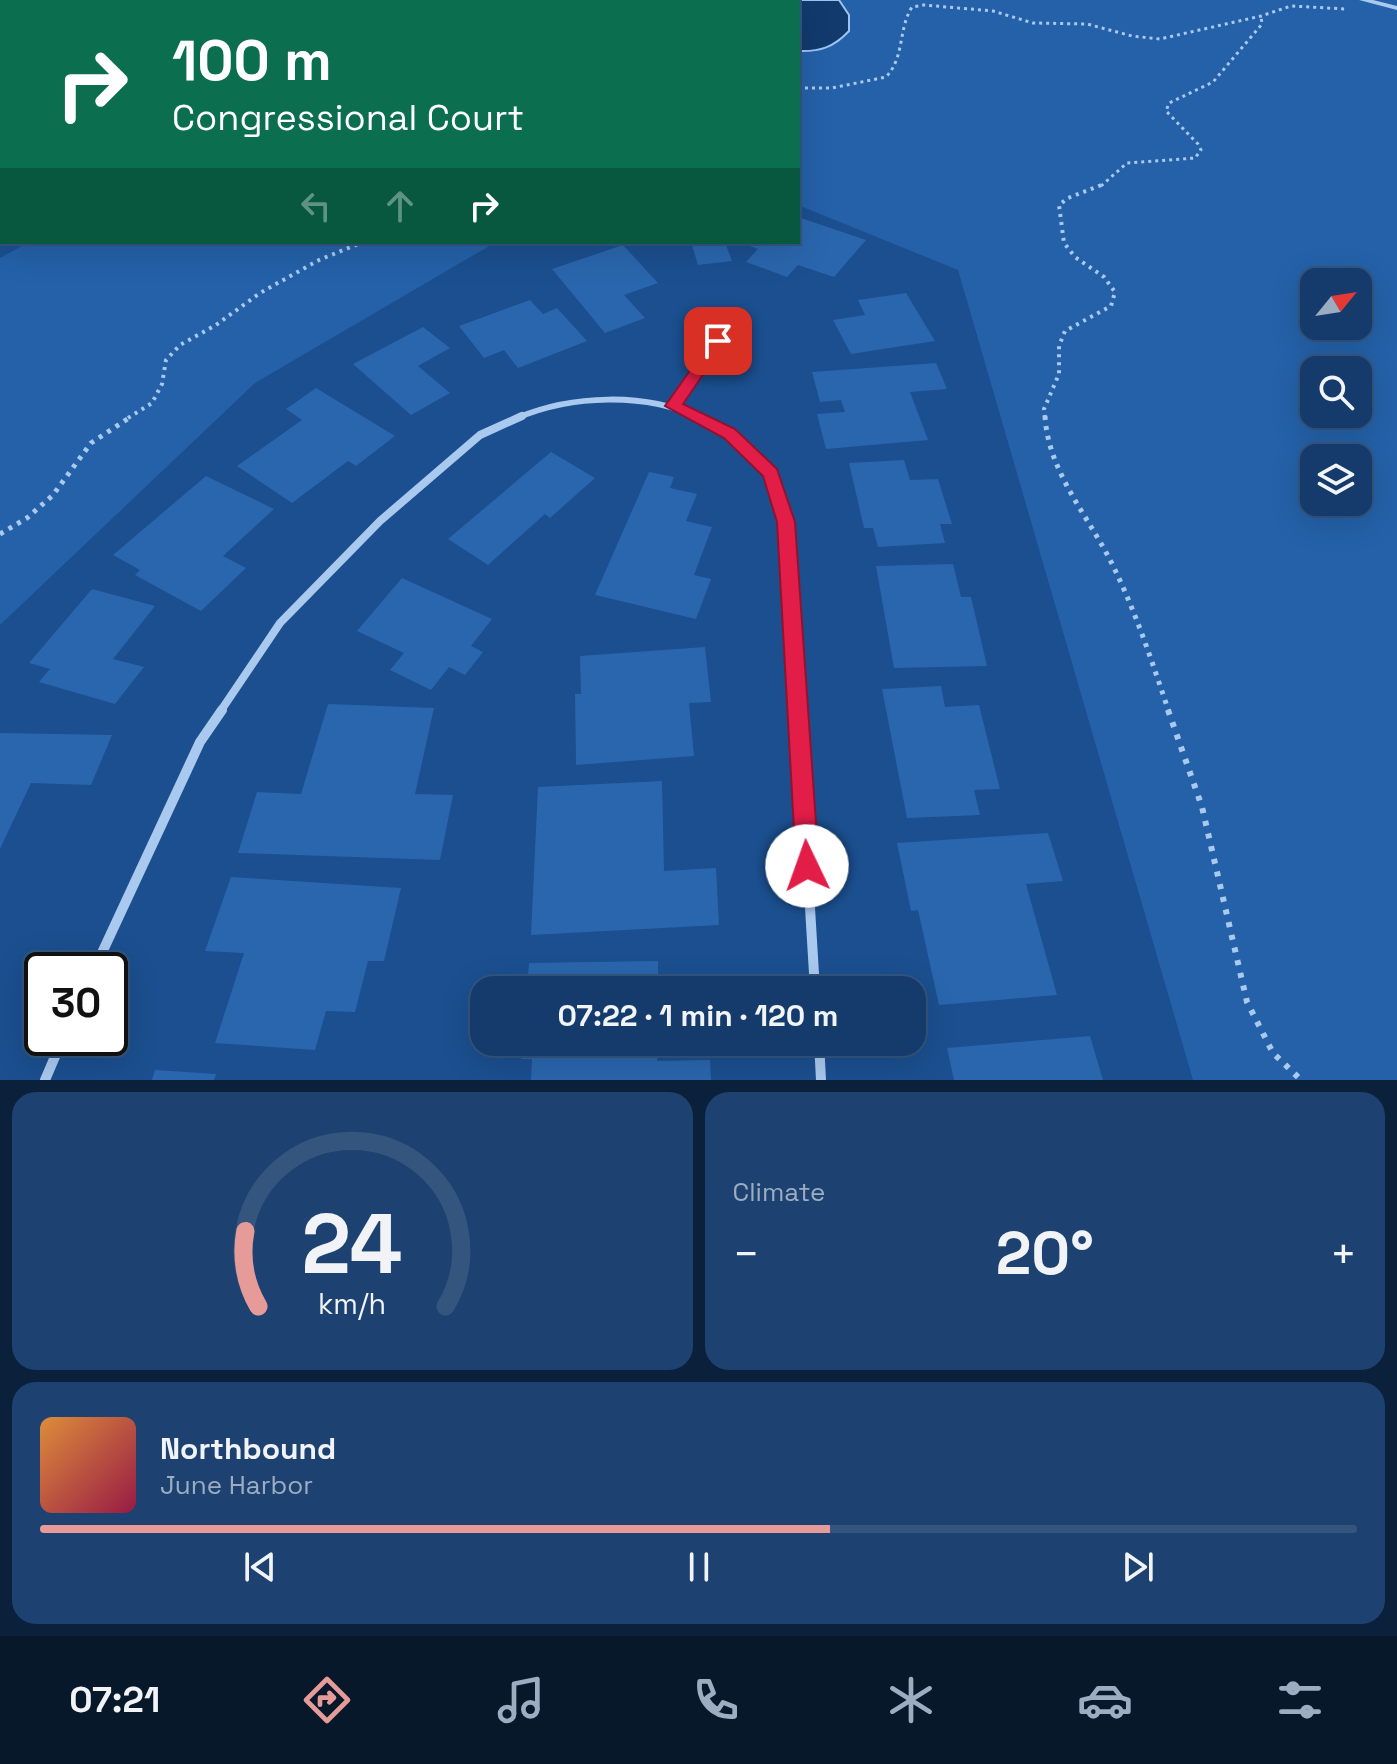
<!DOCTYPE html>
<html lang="en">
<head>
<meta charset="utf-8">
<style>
	:root { --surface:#143b6b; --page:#1d4271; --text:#f1f3f6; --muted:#9dadc1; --line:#33557e; --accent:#e69b98 }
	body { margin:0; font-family:"Space Grotesk",sans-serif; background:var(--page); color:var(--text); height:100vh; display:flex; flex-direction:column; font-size:30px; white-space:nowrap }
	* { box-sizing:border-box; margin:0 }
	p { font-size:26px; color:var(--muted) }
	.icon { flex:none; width:44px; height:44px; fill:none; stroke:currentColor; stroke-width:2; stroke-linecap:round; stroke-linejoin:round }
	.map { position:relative; height:1080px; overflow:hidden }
	.panel { display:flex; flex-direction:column; gap:12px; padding:12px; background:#0b203b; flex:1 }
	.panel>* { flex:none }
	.banner { position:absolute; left:0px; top:0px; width:800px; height:244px; box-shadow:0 8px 32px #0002,0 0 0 2px var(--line); background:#0b6e4f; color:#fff; overflow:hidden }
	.needle { width:52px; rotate:60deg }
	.controls { position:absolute; left:1300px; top:268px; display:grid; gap:16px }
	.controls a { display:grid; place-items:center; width:72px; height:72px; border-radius:16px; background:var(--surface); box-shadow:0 8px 32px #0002,0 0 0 2px var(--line); font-size:40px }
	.speed { position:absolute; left:24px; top:952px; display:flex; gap:16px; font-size:40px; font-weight:700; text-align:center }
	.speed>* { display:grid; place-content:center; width:104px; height:104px; border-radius:50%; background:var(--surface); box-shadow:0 8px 32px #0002,0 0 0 2px var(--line); line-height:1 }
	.speed .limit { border:4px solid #111; border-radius:12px; background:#fff; color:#111 }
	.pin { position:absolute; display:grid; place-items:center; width:68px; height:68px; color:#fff; margin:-34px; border-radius:16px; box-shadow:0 4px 12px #0006 }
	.me { position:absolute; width:88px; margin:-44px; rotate:357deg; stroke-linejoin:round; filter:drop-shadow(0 0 6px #0008) }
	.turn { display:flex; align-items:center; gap:28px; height:168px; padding:0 40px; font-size:36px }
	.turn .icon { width:104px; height:104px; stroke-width:2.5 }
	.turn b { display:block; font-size:56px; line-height:68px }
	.lanes { display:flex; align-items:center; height:76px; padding:0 40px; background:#0003; justify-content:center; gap:40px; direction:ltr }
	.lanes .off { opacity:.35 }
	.big { font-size:60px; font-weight:600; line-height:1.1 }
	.panel .widget { flex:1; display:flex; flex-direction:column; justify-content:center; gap:12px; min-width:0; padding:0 28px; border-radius:24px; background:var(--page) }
	.panel .dial { align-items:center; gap:0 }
	.dial svg { height:208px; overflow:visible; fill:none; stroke:var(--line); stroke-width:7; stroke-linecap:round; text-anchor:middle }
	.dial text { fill:var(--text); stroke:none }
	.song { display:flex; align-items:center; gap:24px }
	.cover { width:96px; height:96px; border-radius:12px; background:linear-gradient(135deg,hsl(30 70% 55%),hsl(340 70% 35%)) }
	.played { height:8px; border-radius:4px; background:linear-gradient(90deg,var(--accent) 60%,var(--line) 60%) }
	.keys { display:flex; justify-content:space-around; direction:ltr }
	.heat { display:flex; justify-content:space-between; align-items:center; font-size:44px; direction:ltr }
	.panel .tiles { flex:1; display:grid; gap:12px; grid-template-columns:1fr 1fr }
	.widget:last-child { grid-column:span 2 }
	.trip { position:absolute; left:470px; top:976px; width:456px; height:80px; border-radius:24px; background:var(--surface); box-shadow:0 8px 32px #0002,0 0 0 2px var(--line); font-weight:600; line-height:80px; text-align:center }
	.tabs { display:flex; height:128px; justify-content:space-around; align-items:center; background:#08182b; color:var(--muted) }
	.tabs .icon { width:56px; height:56px }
	.tabs .current { color:var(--accent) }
	.tabs b { font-size:36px; color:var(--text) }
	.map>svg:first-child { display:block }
	.green { fill:#2461a8; fill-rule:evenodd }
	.water { fill:#123a6d; stroke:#9cc4f0; stroke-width:2 }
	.building { fill:#2a66ad }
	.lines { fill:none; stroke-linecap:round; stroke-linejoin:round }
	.path-far3 { stroke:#a9c9ee; stroke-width:3; stroke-dasharray:3 4; stroke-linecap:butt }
	.path-far2 { stroke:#a9c9ee; stroke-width:4; stroke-dasharray:3 5; stroke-linecap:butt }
	.path-far1 { stroke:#a9c9ee; stroke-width:5; stroke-dasharray:4 6; stroke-linecap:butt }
	.path { stroke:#a9c9ee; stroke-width:6; stroke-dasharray:5 8; stroke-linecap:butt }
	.minor-far2 { stroke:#a9c9ee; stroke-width:6 }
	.minor-far1 { stroke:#a9c9ee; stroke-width:8 }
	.minor { stroke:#a9c9ee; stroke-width:10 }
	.tertiary { fill:#a9c9ee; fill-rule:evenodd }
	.route { fill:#e11d48; stroke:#92132f; stroke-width:2 }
</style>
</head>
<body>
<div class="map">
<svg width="1397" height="1080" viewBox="0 0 1397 1080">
	<rect width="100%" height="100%" fill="#1b4f8f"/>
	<g class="green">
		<path d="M437 0H1397V1080H1193L958 270 798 205V2H429ZM1314 282H1358V326H1314ZM1314 370H1358V414H1314ZM1314 458H1358V502H1314Z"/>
		<path d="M29 242H496L255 383 0 625V258Z"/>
	</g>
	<path class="water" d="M606 0H839L849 15V31C834 47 820 52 798 51V2Z"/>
	<g class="building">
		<path d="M798 217 866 240 834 277 798 265 787 277 746 262 758 249 739 242H798Z"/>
		<path d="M691 242H725L732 261 698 265Z"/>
		<path d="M623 245 658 283 624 295 645 318 605 333 552 269Z"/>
		<path d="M906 293 935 341 851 354 833 320 865 315 858 300Z"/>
		<path d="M530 300 543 314 557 308 587 341 518 368 504 350 484 358 459 326Z"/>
		<path d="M423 327 450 348 418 366 450 393 411 415 353 364Z"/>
		<path d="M936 363 947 389 910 392 928 440 826 449 817 414 845 412 841 400 820 402 812 372Z"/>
		<path d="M316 388 395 436 356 466 348 461 292 503 237 466 302 420 286 409Z"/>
		<path d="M551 452 595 478 550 518 545 514 488 565 448 539Z"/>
		<path d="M904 460 910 480 938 479 952 524H940L945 543 878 547 873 528H864L849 463Z"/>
		<path d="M649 472 674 477 670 488 697 494 686 521 712 527 694 575 711 579 696 619 595 595Z"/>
		<path d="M206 476 274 509 223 556 246 568 201 611 135 575 140 570 113 555Z"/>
		<path d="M953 564 961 597H971L987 666 894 668 876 566Z"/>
		<path d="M402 578 492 619 471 646 483 652 465 675 449 667 431 690 390 670 404 653 357 631Z"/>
		<path d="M92 589 155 606 113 659 144 667 115 704 39 682 50 669 29 663Z"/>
		<path d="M705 647 711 702 689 703 694 756 576 765 575 694H581L580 656Z"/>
		<path d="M941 686 945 707 979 705 1000 789 974 790 980 815 907 818 882 689Z"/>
		<path d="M328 704 434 708 415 794 453 795 440 860 238 853 257 792 301 794Z"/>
		<path d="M0 733 112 735 91 785 31 783 0 849Z"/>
		<path d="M662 781 664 871 716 868 719 925 531 935 538 787Z"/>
		<path d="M1048 833 1063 881 1026 884 1057 995 939 1005 918 910 911 911 897 843Z"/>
		<path d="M231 877 401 888 384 961H368L355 1012 326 1011 315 1050 215 1043 244 953 205 951Z"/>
		<path d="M658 961V990H527L529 963Z"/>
		<path d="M1090 1036 1103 1080H954L947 1048Z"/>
		<path d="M522 1042H658L657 1061 710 1060 711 1080H531L532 1059H521Z"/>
		<path d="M155 1070 216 1074 214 1080H152Z"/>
	</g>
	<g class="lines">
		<g class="path-far3">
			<path d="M798 88H832L886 77C905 57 898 29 912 7L924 5 993 11 1033 23 1087 24 1132 36 1160 39 1261 16 1291 6 1346 9"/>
			<path d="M1101 186 1127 163 1195 158 1201 150 1198 144 1166 111 1169 103 1213 82 1262 24 1261 16"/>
		</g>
		<g class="path-far2">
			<path d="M128 418 152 403 162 384 166 360 180 345 216 325 260 293 319 260 363 242"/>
			<path d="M1045 418 1044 409 1059 374V346L1065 331 1111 306 1115 292 1104 277 1075 257 1064 243 1059 205 1068 198 1104 184"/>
		</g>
		<g class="path-far1">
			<path d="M1045 416C1048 469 1084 511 1108 556 1134 606 1151 659 1169 712"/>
			<path d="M0 534 27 518 53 495 91 443 132 416"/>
		</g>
		<path class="path" d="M1168 710 1202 807 1247 1002 1273 1053 1301 1080"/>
		<g class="minor-far2">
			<path d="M674 406 734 318"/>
			<path d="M517 418C571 395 646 392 699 418"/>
		</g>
		<g class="minor-far1">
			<path d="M695 416 729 433 771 474 786 522 798 712"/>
			<path d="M220 712 280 623 380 521 480 435 522 416"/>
		</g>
		<g class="minor">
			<path d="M798 710 815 990"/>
			<path d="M94 970 200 742 222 710"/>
			<path d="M819 1042 821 1080"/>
			<path d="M45 1080 63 1038"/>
		</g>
		<path class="tertiary" d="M1359 0H1373L1397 6V10Z"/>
	</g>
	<path class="route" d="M718 336 726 341 683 404 735 429 777 469 795 522 819 866 815 874 807 877 799 874 796 866 777 522 763 476 724 438 665 406 713 338Z"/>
</svg>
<div class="controls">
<a><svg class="needle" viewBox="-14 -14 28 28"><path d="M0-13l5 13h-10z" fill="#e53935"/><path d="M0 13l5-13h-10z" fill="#9dadc1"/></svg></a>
<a><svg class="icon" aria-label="search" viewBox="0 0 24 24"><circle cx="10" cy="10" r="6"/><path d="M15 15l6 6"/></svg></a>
<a><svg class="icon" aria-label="layers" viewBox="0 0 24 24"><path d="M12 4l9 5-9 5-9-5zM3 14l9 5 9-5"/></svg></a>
</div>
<div class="speed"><div class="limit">30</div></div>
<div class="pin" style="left:718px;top:341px;background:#d93025"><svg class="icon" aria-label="arrive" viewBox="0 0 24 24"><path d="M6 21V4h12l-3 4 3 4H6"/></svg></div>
<svg class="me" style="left:807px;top:866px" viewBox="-20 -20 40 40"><circle r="19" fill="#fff"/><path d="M0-13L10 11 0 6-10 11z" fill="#e11d48"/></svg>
<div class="trip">07:22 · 1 min · 120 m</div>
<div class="banner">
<div class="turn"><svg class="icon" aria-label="right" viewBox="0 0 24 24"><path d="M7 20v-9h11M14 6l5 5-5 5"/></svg><div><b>100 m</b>Congressional Court</div></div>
<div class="lanes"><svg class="icon off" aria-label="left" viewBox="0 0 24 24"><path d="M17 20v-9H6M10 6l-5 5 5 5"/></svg><svg class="icon off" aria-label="ahead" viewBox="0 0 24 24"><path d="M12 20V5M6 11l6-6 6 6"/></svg><svg class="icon" aria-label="right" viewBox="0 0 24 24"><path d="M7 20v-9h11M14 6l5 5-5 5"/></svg></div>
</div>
</div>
<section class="panel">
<div class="tiles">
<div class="widget dial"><svg viewBox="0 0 100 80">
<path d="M14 69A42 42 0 1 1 86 69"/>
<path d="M14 69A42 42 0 0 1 9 40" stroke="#e69b98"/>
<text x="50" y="56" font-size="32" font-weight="700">24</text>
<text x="50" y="72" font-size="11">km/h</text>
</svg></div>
<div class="widget"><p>Climate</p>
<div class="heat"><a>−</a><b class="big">20°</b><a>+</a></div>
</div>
<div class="widget">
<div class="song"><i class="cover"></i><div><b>Northbound</b><p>June Harbor</p></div></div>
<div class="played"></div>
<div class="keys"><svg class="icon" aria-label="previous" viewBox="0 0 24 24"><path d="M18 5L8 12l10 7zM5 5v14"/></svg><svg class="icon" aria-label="pause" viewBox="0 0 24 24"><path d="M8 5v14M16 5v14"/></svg><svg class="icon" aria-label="next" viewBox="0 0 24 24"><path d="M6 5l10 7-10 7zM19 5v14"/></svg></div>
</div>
</div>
</section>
<nav class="tabs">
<b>07:21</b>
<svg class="icon current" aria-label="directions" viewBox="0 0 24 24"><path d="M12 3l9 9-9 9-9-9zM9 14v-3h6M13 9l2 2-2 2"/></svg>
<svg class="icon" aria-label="music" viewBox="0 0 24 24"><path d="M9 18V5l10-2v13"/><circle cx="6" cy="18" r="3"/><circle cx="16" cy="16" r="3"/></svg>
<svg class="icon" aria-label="phone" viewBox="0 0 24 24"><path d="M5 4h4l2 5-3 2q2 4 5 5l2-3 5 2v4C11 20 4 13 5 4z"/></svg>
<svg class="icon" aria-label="climate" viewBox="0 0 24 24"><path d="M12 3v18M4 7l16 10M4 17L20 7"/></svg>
<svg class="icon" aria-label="car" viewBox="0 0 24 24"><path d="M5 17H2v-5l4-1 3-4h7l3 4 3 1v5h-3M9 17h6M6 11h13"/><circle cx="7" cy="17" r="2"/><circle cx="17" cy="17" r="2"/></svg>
<svg class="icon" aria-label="filters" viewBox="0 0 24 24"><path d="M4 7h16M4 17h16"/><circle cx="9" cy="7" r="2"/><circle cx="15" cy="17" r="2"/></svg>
</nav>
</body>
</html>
